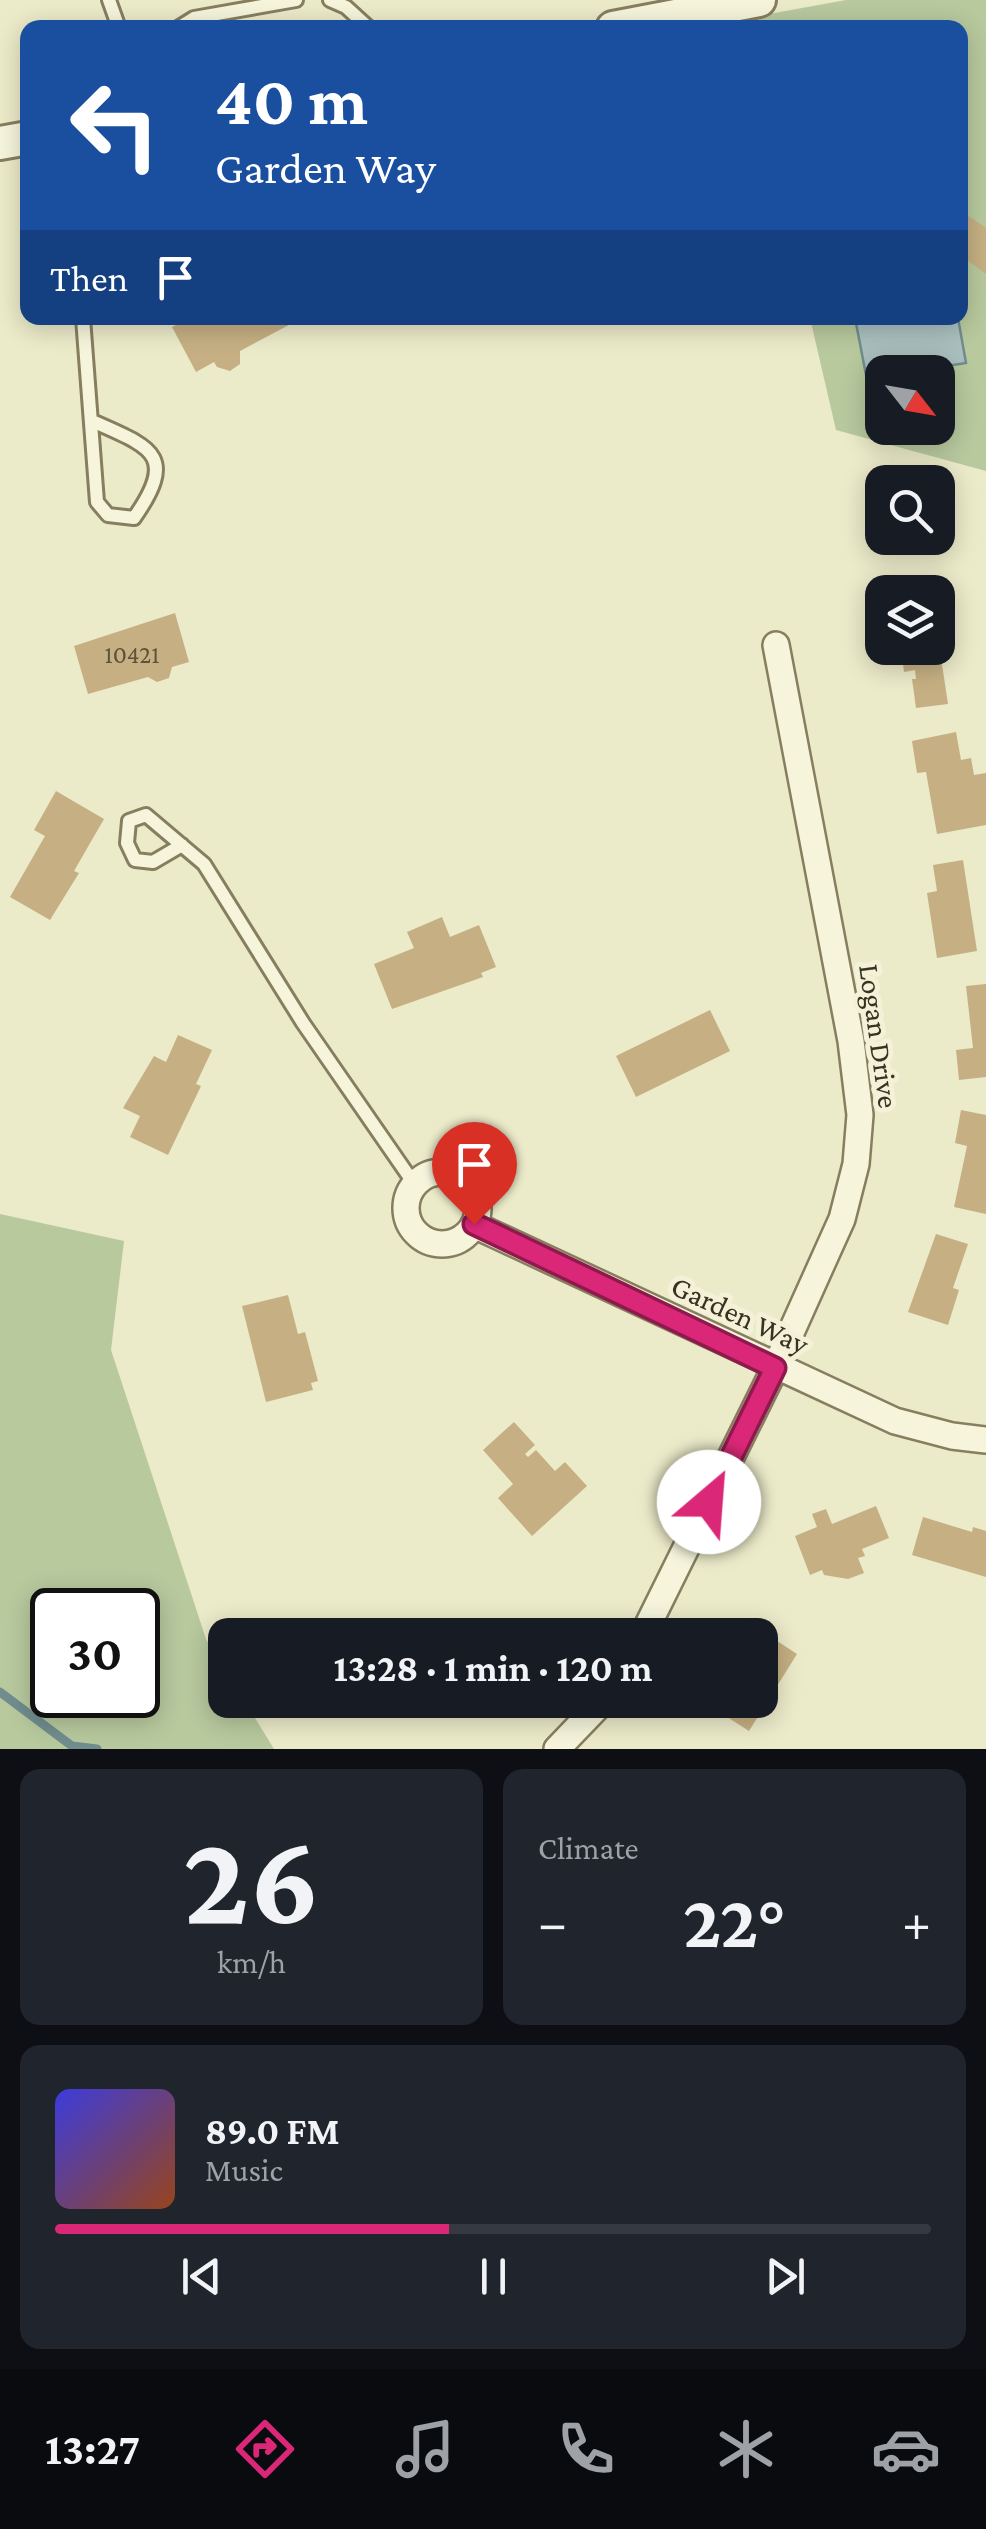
<!DOCTYPE html>
<html lang="en">
<head>
<meta charset="utf-8">
<style>
	:root { --surface:#171b24; --page:#20242c; --text:#f1f3f6; --muted:#9ea1a6; --line:#363941; --accent:#db2777 }
	body { margin:0; font-family:"Crimson Pro",serif; background:var(--page); color:var(--text); height:100vh; display:flex; flex-direction:column; font-size:38px; white-space:nowrap }
	* { box-sizing:border-box; margin:0 }
	p { font-size:32px; color:var(--muted) }
	.icon { flex:none; width:55px; height:55px; fill:none; stroke:currentColor; stroke-width:2; stroke-linecap:round; stroke-linejoin:round }
	.map { position:relative; height:1749px; overflow:hidden }
	.details { display:flex; flex-direction:column; gap:20px; padding:20px; background:#0d0f14; flex:1 }
	.details>* { flex:none }
	.banner { position:absolute; left:20px; top:20px; width:948px; height:305px; border-radius:20px; box-shadow:0 5px 25px #0003; background:#1a4fa0; color:#fff; overflow:hidden }
	.needle { width:65px; rotate:121deg }
	.controls { position:absolute; left:865px; top:355px; display:grid; gap:20px }
	.controls a { display:grid; place-items:center; width:90px; height:90px; border-radius:20px; background:var(--surface); box-shadow:0 5px 25px #0003; font-size:50px }
	.speed { position:absolute; left:30px; top:1588px; display:flex; gap:20px; font-size:50px; font-weight:700; text-align:center }
	.speed>* { display:grid; place-content:center; width:130px; height:130px; border-radius:50%; background:var(--surface); box-shadow:0 5px 25px #0003; line-height:1 }
	.speed .limit { border:5px solid #111; border-radius:15px; background:#fff; color:#111 }
	.pin { position:absolute; display:grid; place-items:center; width:85px; height:85px; color:#fff; margin:-102px -42px; border-radius:50% 50% 50% 0; rotate:-45deg; box-shadow:0 0 10px #0007 }
	.pin .icon { rotate:45deg }
	.me { position:absolute; width:110px; margin:-55px; rotate:27deg; stroke-linejoin:round; filter:drop-shadow(0 0 8px #0008) }
	.turn { display:flex; align-items:center; gap:35px; height:210px; padding:0 30px; font-size:45px }
	.turn .icon { width:130px; height:130px; stroke-width:2.5 }
	.turn b { display:block; font-size:70px; line-height:85px }
	.then { display:flex; align-items:center; height:95px; padding:0 30px; background:#0003; gap:20px; font-size:38px }
	.big { font-size:75px; font-weight:700; line-height:1.1 }
	.details .tile { flex:1; display:flex; flex-direction:column; justify-content:center; gap:15px; min-width:0; padding:0 35px; border-radius:20px; background:var(--page) }
	.details .dial { align-items:center; gap:0 }
	.dial b { font-size:130px; line-height:1 }
	.song { display:flex; align-items:center; gap:30px }
	.cover { width:120px; height:120px; border-radius:15px; background:linear-gradient(135deg,hsl(240 70% 55%),hsl(20 70% 35%)) }
	.played { height:10px; border-radius:5px; background:linear-gradient(90deg,var(--accent) 45%,var(--line) 45%) }
	.keys { display:flex; justify-content:space-around; direction:ltr }
	.heat { display:flex; justify-content:space-between; align-items:center; font-size:55px; direction:ltr }
	.details .tiles { flex:1; display:grid; gap:20px; grid-template-columns:1fr 1fr }
	.tile:last-child { grid-column:span 2 }
	.trip { position:absolute; left:208px; top:1618px; width:570px; height:100px; border-radius:20px; background:var(--surface); box-shadow:0 5px 25px #0003; font-weight:700; line-height:100px; text-align:center }
	.dock { display:flex; height:160px; justify-content:space-around; align-items:center; background:#090b0e; color:var(--muted) }
	.dock .icon { width:70px; height:70px }
	.dock .selected { color:var(--accent) }
	.dock b { font-size:45px; color:var(--text) }
	.map>svg:first-child { display:block }
	.green { fill:#b8c99e; fill-rule:evenodd }
	.water { fill:#aac0bf; stroke:#718d8e; stroke-width:2.5 }
	.lines { fill:none; stroke-linecap:round; stroke-linejoin:round }
	.stream { stroke:#718d8e; stroke-width:9 }
	.building { fill:#c6b083 }
	.service-casing { stroke:#867e5f; stroke-width:18 }
	.minor-casing { stroke:#867e5f; stroke-width:30 }
	.tertiary-casing { stroke:#867e5f; stroke-width:38 }
	.service { stroke:#f6f5dc; stroke-width:12 }
	.minor { stroke:#f6f5dc; stroke-width:25 }
	.tertiary { stroke:#f6f5dc; stroke-width:32 }
	.route-casing { stroke:#8e194d; stroke-width:25 }
	.route { stroke:#db2777; stroke-width:18 }
	.labels { text-anchor:middle; stroke-width:10; stroke-linejoin:round; paint-order:stroke }
	.number-label { font-size:25px; fill:#5c523a }
	.street-label { font-size:30px; fill:#383221; stroke:#f3f2d8 }
</style>
</head>
<body>
<div class="map">
<svg width="986" height="1749" viewBox="0 0 986 1749">
	<rect width="100%" height="100%" fill="#ebeac9"/>
	<g class="green">
		<path d="M846 0H986V471L836 430 810 318H960V28H691ZM882 372H938V428H882Z"/>
		<path d="M0 1214 124 1241 111 1350 206 1639 225 1669V1700H244L274 1749H0ZM52 1610H138V1695H52Z"/>
	</g>
	<path class="water" d="M855 318H899L900 321 958 318 966 363 909 372H882V377L867 380Z"/>
	<g class="lines">
		<path class="stream" d="M0 1692 72 1746 97 1749"/>
	</g>
	<g class="building">
		<path d="M960 210 986 228V274L960 255Z"/>
		<path d="M190 318H302L240 351V364L230 371 217 367 214 362 196 372 172 327Z"/>
		<path d="M175 613 189 662 172 667 169 678 157 682 148 677 88 694 74 646Z"/>
		<path d="M938 638 948 704 916 708 912 679H916L915 670 904 672 901 648H938Z"/>
		<path d="M956 732 961 760 971 758 974 775 986 773V825L937 834 926 772 917 773 912 741Z"/>
		<path d="M56 791 104 819 74 871 79 873 50 920 10 897 45 836 34 830Z"/>
		<path d="M963 860 977 951 937 958 927 893 937 891 933 865Z"/>
		<path d="M442 917 450 937 479 925 496 967 481 973 483 977 392 1009 374 964 414 948 407 932Z"/>
		<path d="M986 984V1077L959 1080 956 1050 973 1048 966 986Z"/>
		<path d="M710 1010 730 1051 636 1097 616 1056Z"/>
		<path d="M178 1035 212 1050 196 1084 201 1086 168 1155 130 1137 140 1116 123 1108 154 1056 166 1062Z"/>
		<path d="M961 1110 986 1115V1214L954 1207 967 1146 955 1143Z"/>
		<path d="M936 1234 968 1244 953 1288 959 1290 948 1325 908 1312Z"/>
		<path d="M288 1295 298 1334 305 1332 318 1381 311 1383 313 1390 266 1402 242 1306Z"/>
		<path d="M514 1422 535 1445 525 1454 528 1457 536 1450 555 1471 565 1462 587 1486 532 1536 498 1498 513 1484 483 1450Z"/>
		<path d="M876 1506 889 1538 862 1549 865 1556 858 1558 864 1573 848 1579 824 1575 822 1570 810 1575 795 1536 817 1527 812 1514 826 1509 832 1524Z"/>
		<path d="M923 1517 972 1532 973 1527 986 1531V1577L912 1555Z"/>
		<path d="M771 1637 797 1654 749 1731 710 1706 714 1700H760V1652Z"/>
	</g>
	<g class="lines">
		<g class="service-casing">
			<g id="service">
				<path d="M109 0 119 28"/>
				<path d="M330 0 346 7 369 28"/>
				<path d="M178 28 194 18 296 0"/>
				<path d="M83 318 97 502 108 515 134 518C179 454 150 447 92 421"/>
				<path d="M182 845 153 862 135 860 127 843 129 821 146 815 204 864 303 1023 415 1185"/>
			</g>
		</g>
		<g class="minor-casing">
			<g id="minor">
				<circle cx="442" cy="1208" r="36"/>
				<path d="M474 1225 895 1421 952 1436 986 1440"/>
				<path d="M643 1635 775 1368 842 1219 856 1164 860 1115 851 1041 776 645"/>
				<path d="M557 1749 604 1700"/>
			</g>
		</g>
		<g class="tertiary-casing">
			<g id="tertiary">
				<path d="M613 28 759 0"/>
				<path d="M0 143 28 138"/>
			</g>
		</g>
		<use href="#service" class="service"/>
		<use href="#minor" class="minor"/>
		<use href="#tertiary" class="tertiary"/>
	</g>
	<g class="lines">
		<g class="route-casing">
			<path id="route" d="M474 1224 775 1368 709 1502"/>
		</g>
		<use href="#route" class="route"/>
	</g>
	<g class="labels">
		<g class="number-label">
			<text x="132" y="663">10421</text>
		</g>
		<g class="street-label">
			<text transform="translate(879 1036) rotate(82)" y="10">Logan Drive</text>
			<text transform="translate(740 1315) rotate(25)" y="10">Garden Way</text>
		</g>
	</g>
</svg>
<div class="controls">
<a><svg class="needle" viewBox="-14 -14 28 28"><path d="M0-13l5 13h-10z" fill="#e53935"/><path d="M0 13l5-13h-10z" fill="#9ea1a6"/></svg></a>
<a><svg class="icon" aria-label="search" viewBox="0 0 24 24"><circle cx="10" cy="10" r="6"/><path d="M15 15l6 6"/></svg></a>
<a><svg class="icon" aria-label="layers" viewBox="0 0 24 24"><path d="M12 4l9 5-9 5-9-5zM3 14l9 5 9-5"/></svg></a>
</div>
<div class="speed"><div class="limit">30</div></div>
<div class="pin" style="left:474px;top:1224px;background:#d93025"><svg class="icon" aria-label="arrive" viewBox="0 0 24 24"><path d="M6 21V4h12l-3 4 3 4H6"/></svg></div>
<svg class="me" style="left:709px;top:1502px" viewBox="-20 -20 40 40"><circle r="19" fill="#fff"/><path d="M0-13L10 11 0 6-10 11z" fill="#db2777"/></svg>
<div class="trip">13:28 · 1 min · 120 m</div>
<div class="banner">
<div class="turn"><svg class="icon" aria-label="left" viewBox="0 0 24 24"><path d="M17 20v-9H6M10 6l-5 5 5 5"/></svg><div><b>40 m</b>Garden Way</div></div>
<div class="then">Then<svg class="icon" aria-label="arrive" viewBox="0 0 24 24"><path d="M6 21V4h12l-3 4 3 4H6"/></svg></div>
</div>
</div>
<section class="details">
<div class="tiles">
<div class="tile dial"><b>26</b><p>km/h</p></div>
<div class="tile"><p>Climate</p>
<div class="heat"><a>−</a><b class="big">22°</b><a>+</a></div>
</div>
<div class="tile">
<div class="song"><i class="cover"></i><div><b>89.0 FM</b><p>Music</p></div></div>
<div class="played"></div>
<div class="keys"><svg class="icon" aria-label="previous" viewBox="0 0 24 24"><path d="M18 5L8 12l10 7zM5 5v14"/></svg><svg class="icon" aria-label="pause" viewBox="0 0 24 24"><path d="M8 5v14M16 5v14"/></svg><svg class="icon" aria-label="next" viewBox="0 0 24 24"><path d="M6 5l10 7-10 7zM19 5v14"/></svg></div>
</div>
</div>
</section>
<nav class="dock">
<b>13:27</b>
<svg class="icon selected" aria-label="directions" viewBox="0 0 24 24"><path d="M12 3l9 9-9 9-9-9zM9 14v-3h6M13 9l2 2-2 2"/></svg>
<svg class="icon" aria-label="music" viewBox="0 0 24 24"><path d="M9 18V5l10-2v13"/><circle cx="6" cy="18" r="3"/><circle cx="16" cy="16" r="3"/></svg>
<svg class="icon" aria-label="phone" viewBox="0 0 24 24"><path d="M5 4h4l2 5-3 2q2 4 5 5l2-3 5 2v4C11 20 4 13 5 4z"/></svg>
<svg class="icon" aria-label="climate" viewBox="0 0 24 24"><path d="M12 3v18M4 7l16 10M4 17L20 7"/></svg>
<svg class="icon" aria-label="car" viewBox="0 0 24 24"><path d="M5 17H2v-5l4-1 3-4h7l3 4 3 1v5h-3M9 17h6M6 11h13"/><circle cx="7" cy="17" r="2"/><circle cx="17" cy="17" r="2"/></svg>
</nav>
</body>
</html>
